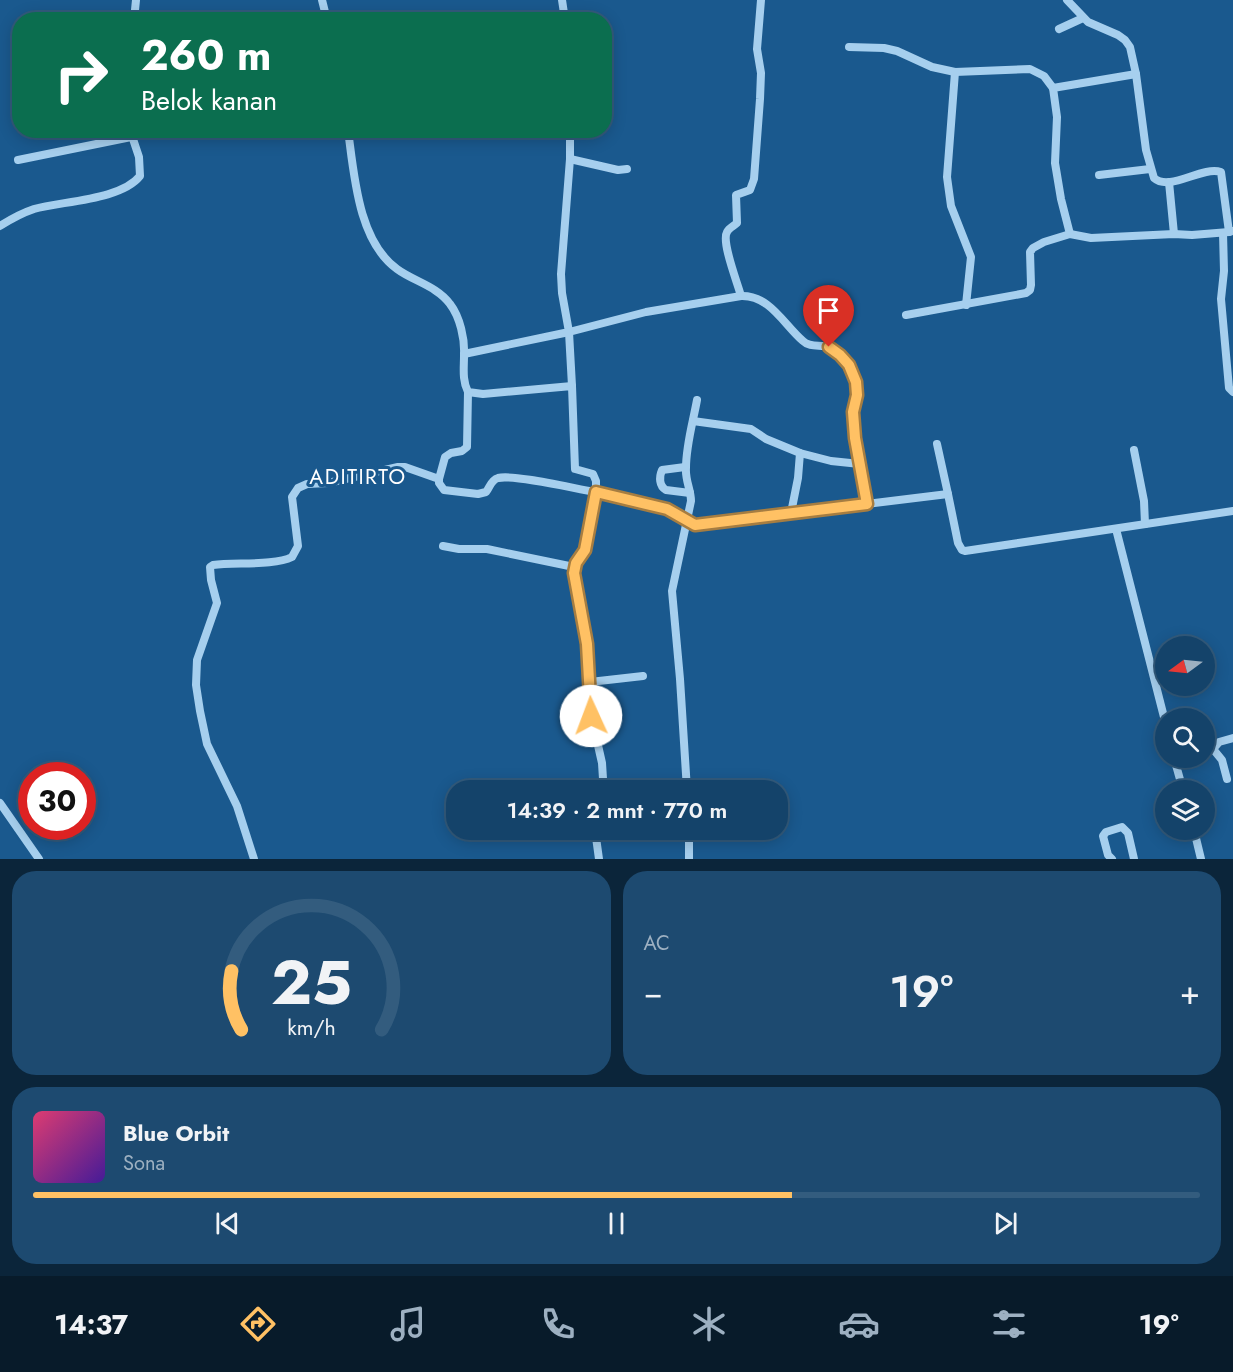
<!DOCTYPE html>
<html lang="id">
<head>
<meta charset="utf-8">
<style>
	:root { --surface:#14436a; --page:#1d4a70; --text:#f1f3f6; --muted:#9db0c1; --line:#335c7e; --accent:#ffc164 }
	body { margin:0; font-family:Jost,sans-serif; background:var(--page); color:var(--text); height:100vh; display:flex; flex-direction:column; font-size:22px; white-space:nowrap }
	* { box-sizing:border-box; margin:0 }
	p { font-size:20px; color:var(--muted) }
	.icon { flex:none; width:33px; height:33px; fill:none; stroke:currentColor; stroke-width:2; stroke-linecap:round; stroke-linejoin:round }
	.map { position:relative; height:859px; overflow:hidden }
	.panel { display:flex; flex-direction:column; gap:12px; padding:12px; background:#0b253a; flex:1 }
	.panel>* { flex:none }
	.top-card { position:absolute; left:12px; top:12px; width:600px; height:126px; border-radius:24px; box-shadow:0 3px 15px #0003,0 0 0 2px var(--line); background:#0b6e4f; color:#fff; overflow:hidden }
	.needle { width:39px; rotate:255deg }
	.tools { position:absolute; left:1155px; top:636px; display:grid; gap:12px }
	.tools a { display:grid; place-items:center; width:60px; height:60px; border-radius:50%; background:var(--surface); box-shadow:0 3px 15px #0003,0 0 0 2px var(--line); font-size:30px }
	.speed { position:absolute; left:18px; top:762px; display:flex; gap:12px; font-size:30px; font-weight:700; text-align:center }
	.speed>* { display:grid; place-content:center; width:78px; height:78px; border-radius:50%; background:var(--surface); box-shadow:0 3px 15px #0003,0 0 0 2px var(--line); line-height:1 }
	.speed .limit { border:9px solid #d22; background:#fff; color:#111 }
	.pin { position:absolute; display:grid; place-items:center; width:51px; height:51px; color:#fff; margin:-62px -26px; border-radius:50% 50% 50% 0; rotate:-45deg; box-shadow:0 0 6px #0007 }
	.pin .icon { rotate:45deg }
	.me { position:absolute; width:66px; margin:-33px; rotate:358deg; stroke-linejoin:round; filter:drop-shadow(0 0 4px #0008) }
	.turn { display:flex; align-items:center; gap:21px; height:126px; padding:0 30px; font-size:27px }
	.turn .icon { width:78px; height:78px; stroke-width:2.5 }
	.turn b { display:block; font-size:42px; line-height:51px }
	.big { font-size:45px; font-weight:600; line-height:1.1 }
	.panel .card { flex:1; display:flex; flex-direction:column; justify-content:center; gap:9px; min-width:0; padding:0 21px; border-radius:24px; background:var(--page) }
	.panel .dial { align-items:center; gap:0 }
	.dial svg { height:156px; overflow:visible; fill:none; stroke:var(--line); stroke-width:7; stroke-linecap:round; text-anchor:middle }
	.dial text { fill:var(--text); stroke:none }
	.song { display:flex; align-items:center; gap:18px }
	.cover { width:72px; height:72px; border-radius:9px; background:linear-gradient(135deg,hsl(340 70% 55%),hsl(260 70% 35%)) }
	.played { height:6px; border-radius:3px; background:linear-gradient(90deg,var(--accent) 65%,var(--line) 65%) }
	.keys { display:flex; justify-content:space-around; direction:ltr }
	.heat { display:flex; justify-content:space-between; align-items:center; font-size:33px; direction:ltr }
	.panel .tiles { flex:1; display:grid; gap:12px; grid-template-columns:1fr 1fr }
	.card:last-child { grid-column:span 2 }
	.trip { position:absolute; left:446px; top:780px; width:342px; height:60px; border-radius:24px; background:var(--surface); box-shadow:0 3px 15px #0003,0 0 0 2px var(--line); font-weight:600; line-height:60px; text-align:center }
	.tabs { display:flex; height:96px; justify-content:space-around; align-items:center; background:#081b2a; color:var(--muted) }
	.tabs .icon { width:42px; height:42px }
	.tabs .selected { color:var(--accent) }
	.tabs b { font-size:27px; color:var(--text) }
	.map>svg:first-child { display:block }
	.lines { fill:none; stroke-linecap:round; stroke-linejoin:round }
	.minor { stroke:#a6cfee; stroke-width:8 }
	.route-casing { stroke:#a67d41; stroke-width:15 }
	.route { stroke:#ffc164; stroke-width:10 }
	.labels { text-anchor:middle; stroke-width:6; stroke-linejoin:round; paint-order:stroke }
	.quarter-label { font-size:21px; letter-spacing:1.5px; fill:#fff; stroke:#1a598e }
</style>
</head>
<body>
<div class="map">
<svg width="1233" height="859" viewBox="0 0 1233 859">
	<rect width="100%" height="100%" fill="#1a598e"/>
	<g class="lines">
		<g class="minor">
			<path d="M322 0 327 20"/>
			<path d="M562 0 565 20"/>
			<path d="M1067 0 1088 22 1118 35 1125 40 1130 47 1136 74 1146 150 1154 178C1170 192 1201 166 1221 172L1229 232 1233 231"/>
			<path d="M134 20 136 0"/>
			<path d="M1059 29 1083 18"/>
			<path d="M849 47 884 48 897 51 932 67 955 72 1030 69 1044 76 1053 88"/>
			<path d="M955 72 947 177 951 206 971 257 966 305"/>
			<path d="M348 130C354 174 358 241 397 269 413 281 437 286 450 304 460 317 465 339 464 356 464 368 462 380 468 392L483 394 572 386 575 469 593 474 596 481V492C576 489 514 474 498 478 491 480 490 487 486 492L478 494 444 490 439 483V479"/>
			<path d="M570 159 618 170 627 169"/>
			<path d="M18 160 131 137"/>
			<path d="M1099 175 1150 169"/>
			<path d="M1169 182 1174 234"/>
			<path d="M0 226C11 219 22 213 34 209 63 201 121 200 140 176L139 157 130 130"/>
			<path d="M1223 233 1224 271 1221 299 1229 388 1233 392"/>
			<path d="M1070 234 1061 199 1055 163 1057 117 1053 88 1136 74"/>
			<path d="M741 296C738 284 721 242 727 232 729 228 734 226 737 223L736 195 750 190 754 179 760 99 761 73 757 49 761 0"/>
			<path d="M906 315 1026 293 1030 290 1031 285 1030 252 1033 248 1044 242 1070 234 1091 238 1174 234 1192 235 1229 232"/>
			<path d="M464 354 569 332 562 293 561 274 570 159V130"/>
			<path d="M572 386 569 332 646 312 741 296C770 295 784 325 803 341 809 347 817 345 825 346 837 348 847 361 851 371 861 391 853 404 853 425L867 504"/>
			<path d="M693 421 751 429 766 439 800 453 798 478 791 513"/>
			<path d="M937 444 948 494"/>
			<path d="M1134 450 1144 501 1145 524"/>
			<path d="M800 453 831 461 860 464"/>
			<path d="M685 467 662 470C659 477 659 486 666 490L690 493"/>
			<path d="M1116 529 1166 725"/>
			<path d="M443 546 459 549H487L574 567"/>
			<path d="M590 682 643 676"/>
			<path d="M1213 749 1222 760 1227 779"/>
			<path d="M1204 754 1212 750 1219 742 1233 738"/>
			<path d="M1174 758 1183 790"/>
			<path d="M1176 763 1193 758"/>
			<path d="M601 790 603 779 602 763 590 710 588 654 574 573 576 563 585 550 596 492 667 509 695 525 948 494 958 543 962 550 965 551 1233 511"/>
			<path d="M687 790 680 679 672 591 691 501C691 490 685 480 686 468 686 445 693 422 697 400"/>
			<path d="M0 803 39 859"/>
			<path d="M595 830 599 859"/>
			<path d="M689 830V859"/>
			<path d="M1194 830 1201 859"/>
			<path d="M254 859 237 806 207 744 200 711 196 685 197 660 217 603 211 580 210 567 213 565C235 562 274 566 292 557L298 546 292 497 298 488 307 484 328 483 398 467H405L439 479 445 457 451 453 462 451 467 447 468 392"/>
			<path d="M1112 859 1108 855 1103 836 1106 832 1122 827 1128 833 1134 859"/>
		</g>
	</g>
	<g class="lines">
		<g class="route-casing">
			<path id="route" d="M591 716 587 644 574 573 576 563 585 550 596 492 667 509 695 525 867 504 855 438 853 412 857 395 856 382 849 365 840 355 829 347"/>
		</g>
		<use href="#route" class="route"/>
	</g>
	<g class="labels">
		<g class="quarter-label">
			<text x="358" y="484">ADITIRTO</text>
		</g>
	</g>
</svg>
<div class="tools">
<a><svg class="needle" viewBox="-14 -14 28 28"><path d="M0-13l5 13h-10z" fill="#e53935"/><path d="M0 13l5-13h-10z" fill="#9db0c1"/></svg></a>
<a><svg class="icon" aria-label="search" viewBox="0 0 24 24"><circle cx="10" cy="10" r="6"/><path d="M15 15l6 6"/></svg></a>
<a><svg class="icon" aria-label="layers" viewBox="0 0 24 24"><path d="M12 4l9 5-9 5-9-5zM3 14l9 5 9-5"/></svg></a>
</div>
<div class="speed"><div class="limit">30</div></div>
<div class="pin" style="left:829px;top:347px;background:#d93025"><svg class="icon" aria-label="arrive" viewBox="0 0 24 24"><path d="M6 21V4h12l-3 4 3 4H6"/></svg></div>
<svg class="me" style="left:591px;top:716px" viewBox="-20 -20 40 40"><circle r="19" fill="#fff"/><path d="M0-13L10 11 0 6-10 11z" fill="#ffc164"/></svg>
<div class="trip">14:39 · 2 mnt · 770 m</div>
<div class="top-card">
<div class="turn"><svg class="icon" aria-label="right" viewBox="0 0 24 24"><path d="M7 20v-9h11M14 6l5 5-5 5"/></svg><div><b>260 m</b>Belok kanan</div></div>
</div>
</div>
<section class="panel">
<div class="tiles">
<div class="card dial"><svg viewBox="0 0 100 80">
<path d="M14 69A42 42 0 1 1 86 69"/>
<path d="M14 69A42 42 0 0 1 9 39" stroke="#ffc164"/>
<text x="50" y="56" font-size="32" font-weight="700">25</text>
<text x="50" y="72" font-size="11">km/h</text>
</svg></div>
<div class="card"><p>AC</p>
<div class="heat"><a>−</a><b class="big">19°</b><a>+</a></div>
</div>
<div class="card">
<div class="song"><i class="cover"></i><div><b>Blue Orbit</b><p>Sona</p></div></div>
<div class="played"></div>
<div class="keys"><svg class="icon" aria-label="previous" viewBox="0 0 24 24"><path d="M18 5L8 12l10 7zM5 5v14"/></svg><svg class="icon" aria-label="pause" viewBox="0 0 24 24"><path d="M8 5v14M16 5v14"/></svg><svg class="icon" aria-label="next" viewBox="0 0 24 24"><path d="M6 5l10 7-10 7zM19 5v14"/></svg></div>
</div>
</div>
</section>
<nav class="tabs">
<b>14:37</b>
<svg class="icon selected" aria-label="directions" viewBox="0 0 24 24"><path d="M12 3l9 9-9 9-9-9zM9 14v-3h6M13 9l2 2-2 2"/></svg>
<svg class="icon" aria-label="music" viewBox="0 0 24 24"><path d="M9 18V5l10-2v13"/><circle cx="6" cy="18" r="3"/><circle cx="16" cy="16" r="3"/></svg>
<svg class="icon" aria-label="phone" viewBox="0 0 24 24"><path d="M5 4h4l2 5-3 2q2 4 5 5l2-3 5 2v4C11 20 4 13 5 4z"/></svg>
<svg class="icon" aria-label="climate" viewBox="0 0 24 24"><path d="M12 3v18M4 7l16 10M4 17L20 7"/></svg>
<svg class="icon" aria-label="car" viewBox="0 0 24 24"><path d="M5 17H2v-5l4-1 3-4h7l3 4 3 1v5h-3M9 17h6M6 11h13"/><circle cx="7" cy="17" r="2"/><circle cx="17" cy="17" r="2"/></svg>
<svg class="icon" aria-label="filters" viewBox="0 0 24 24"><path d="M4 7h16M4 17h16"/><circle cx="9" cy="7" r="2"/><circle cx="15" cy="17" r="2"/></svg>
<b>19°</b>
</nav>
</body>
</html>
